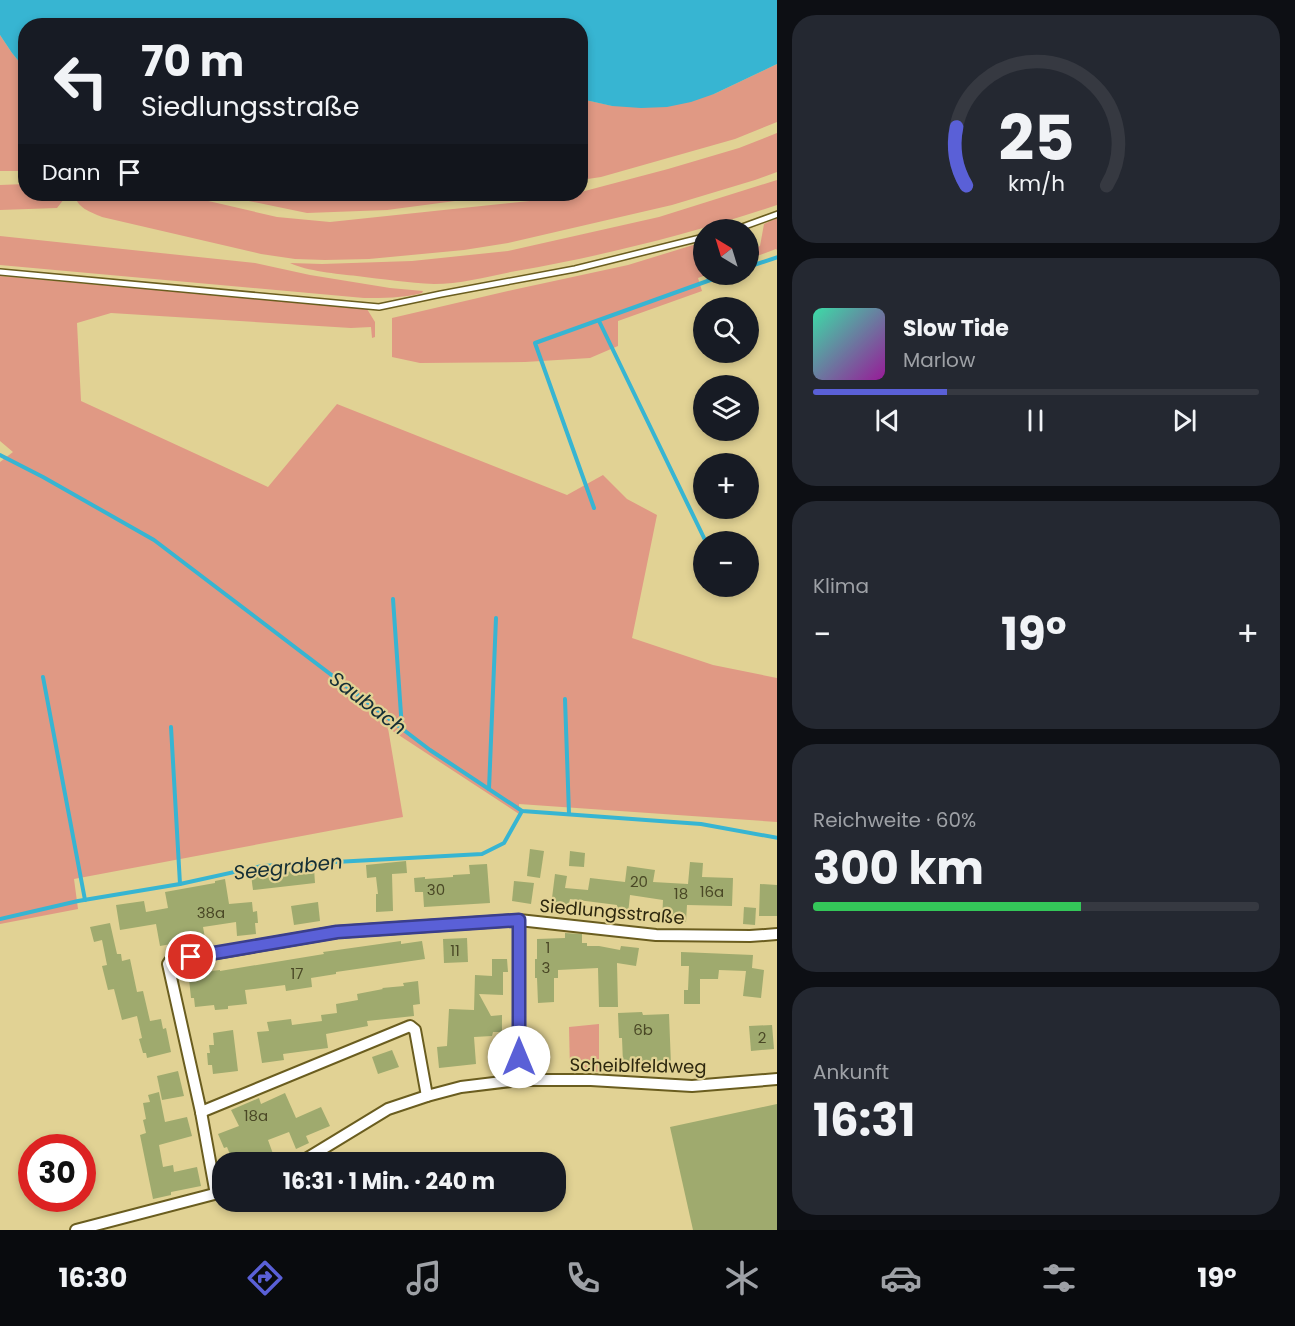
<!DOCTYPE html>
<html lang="de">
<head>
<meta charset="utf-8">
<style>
	:root { --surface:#171b24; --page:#242831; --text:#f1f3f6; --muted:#9ea1a6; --line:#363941; --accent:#5a60d7 }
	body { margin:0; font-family:Poppins,sans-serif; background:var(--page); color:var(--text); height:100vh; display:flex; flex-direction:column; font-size:22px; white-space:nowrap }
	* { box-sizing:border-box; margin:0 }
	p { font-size:20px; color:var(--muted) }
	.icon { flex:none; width:33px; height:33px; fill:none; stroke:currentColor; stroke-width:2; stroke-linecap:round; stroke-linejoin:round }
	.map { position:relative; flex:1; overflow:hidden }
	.details { display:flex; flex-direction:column; gap:15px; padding:15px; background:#0d0f14; width:518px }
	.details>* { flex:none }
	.hud { position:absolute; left:18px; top:18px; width:570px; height:183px; border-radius:24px; box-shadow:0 3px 9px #0003; background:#171b24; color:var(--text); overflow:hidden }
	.needle { width:39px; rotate:322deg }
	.fabs { position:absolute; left:693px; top:219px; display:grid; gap:12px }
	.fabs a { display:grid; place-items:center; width:66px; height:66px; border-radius:50%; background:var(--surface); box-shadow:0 3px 9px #0003; font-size:30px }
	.speed { position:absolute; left:18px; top:1134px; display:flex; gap:12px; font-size:30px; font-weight:700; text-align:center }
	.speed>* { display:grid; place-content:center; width:78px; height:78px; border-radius:50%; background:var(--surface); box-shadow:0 3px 9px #0003; line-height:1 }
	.speed .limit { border:9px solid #d22; background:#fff; color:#111 }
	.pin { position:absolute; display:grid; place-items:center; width:51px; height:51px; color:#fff; margin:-26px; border:3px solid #fff; border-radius:50%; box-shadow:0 2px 6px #0007 }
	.me { position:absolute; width:66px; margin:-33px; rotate:0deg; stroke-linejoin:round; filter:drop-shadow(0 0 4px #0008) }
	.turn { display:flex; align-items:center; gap:21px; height:126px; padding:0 24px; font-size:27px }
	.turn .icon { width:78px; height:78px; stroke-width:2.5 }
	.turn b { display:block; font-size:42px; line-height:51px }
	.then { display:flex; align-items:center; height:57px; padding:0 24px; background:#0003; gap:12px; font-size:22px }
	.big { font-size:45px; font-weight:700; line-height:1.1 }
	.details .tile { flex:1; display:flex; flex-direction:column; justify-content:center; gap:9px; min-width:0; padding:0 21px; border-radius:24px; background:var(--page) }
	.details .dial { align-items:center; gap:0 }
	.dial svg { height:156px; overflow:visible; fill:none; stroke:var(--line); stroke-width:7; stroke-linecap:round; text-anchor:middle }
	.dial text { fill:var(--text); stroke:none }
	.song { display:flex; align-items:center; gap:18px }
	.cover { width:72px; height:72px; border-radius:9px; background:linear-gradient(135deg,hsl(160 70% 55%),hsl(300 70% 35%)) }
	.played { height:6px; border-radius:3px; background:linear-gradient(90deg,var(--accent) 30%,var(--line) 30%) }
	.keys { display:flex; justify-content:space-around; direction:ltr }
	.heat { display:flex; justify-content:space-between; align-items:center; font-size:33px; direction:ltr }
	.charge { height:9px; border-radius:4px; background:linear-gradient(90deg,#34c759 60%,var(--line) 0) }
	.trip { position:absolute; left:212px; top:1152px; width:354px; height:60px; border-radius:24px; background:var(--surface); box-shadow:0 3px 9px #0003; font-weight:700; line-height:60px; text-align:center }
	.menu { display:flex; height:96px; justify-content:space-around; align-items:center; background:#090b0e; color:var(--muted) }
	.menu .icon { width:42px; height:42px }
	.menu .selected { color:var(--accent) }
	.menu b { font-size:27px; color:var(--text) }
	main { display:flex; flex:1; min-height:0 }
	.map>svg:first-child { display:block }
	.green { fill:#e09984 }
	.water { fill:#37b5d2 }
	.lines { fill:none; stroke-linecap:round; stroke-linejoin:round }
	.stream { stroke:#37b5d2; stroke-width:4 }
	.building { fill:#9faa6e }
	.lane-casing { stroke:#6a5d1f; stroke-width:8 }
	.street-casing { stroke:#6a5d1f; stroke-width:14 }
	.lane { stroke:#fff; stroke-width:5 }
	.street { stroke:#fff; stroke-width:10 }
	.route-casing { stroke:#3a3e8c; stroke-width:15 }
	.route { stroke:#5a60d7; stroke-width:10 }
	.labels { text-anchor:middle; stroke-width:4.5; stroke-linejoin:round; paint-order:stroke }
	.number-label { font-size:15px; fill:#4a4826 }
	.street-label { font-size:18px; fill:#2d270e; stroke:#e1d294 }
	.water-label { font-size:20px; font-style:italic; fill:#142e35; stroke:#e1d294 }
</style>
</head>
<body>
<main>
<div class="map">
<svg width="778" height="1230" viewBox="0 0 778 1230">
	<rect width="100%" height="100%" fill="#e1d294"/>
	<g class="green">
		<path d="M0 35 12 53 25 69V171H0Z"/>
		<path d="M777 64V122L735 139 601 177 581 180V99L613 106 714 94Z"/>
		<path d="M777 133V172L755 180 672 205 508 243 464 250 369 259 325 260 295 259 261 254 102 217C91 212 76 208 75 194H178L277 217 330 222 539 200 573 194H580L581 192 668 169 739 148Z"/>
		<path d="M777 180V205C692 233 604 256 516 271 489 276 461 284 434 284 409 283 382 279 357 276 337 274 307 271 290 263L322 264 412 261 508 251 659 217Z"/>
		<path d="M25 184 26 194H65L64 199 57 208 0 210V185Z"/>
		<path d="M215 194H508L387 210 307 213Z"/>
		<path d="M777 218V250L776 249 749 259V241L754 248 760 246 764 224Z"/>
		<path d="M0 236 255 263 310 275 390 288 423 291 422 293C403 298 383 298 364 298L0 265Z"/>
		<path d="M703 242 704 274 706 275 698 278 702 291 618 321V346L590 358 525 362 420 363 392 357V318L517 289 628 265Z"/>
		<path d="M0 276 367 309 375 322V337L372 338 371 327 351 328 111 313 77 323 81 401 268 487 337 404 567 495 603 475 627 499 657 515 632 638 713 665 777 678V822L519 804V814L388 728 403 817 74 879 78 909 0 924V462L13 452 0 441Z"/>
		<path d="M599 1024V1072L570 1070 569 1027Z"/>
	</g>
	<path class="water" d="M0 0H777V64L714 94 691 102 667 107 641 108 612 106 581 99 580 26H26L25 69 12 53 0 35Z"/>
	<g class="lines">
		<g class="stream">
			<path d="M748 267 778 257"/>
			<path d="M599 321 706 542"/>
			<path d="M0 455 43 477 154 540 430 750 522 811 701 824 778 838"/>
			<path d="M594 508 535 343 727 274"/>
			<path d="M393 599 402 729"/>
			<path d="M43 677 85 900"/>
			<path d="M565 699 569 814"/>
			<path d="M171 727 180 884"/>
			<path d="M489 789 496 618"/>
			<path d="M0 919 78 901 180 884 262 866 482 854 504 843 522 811"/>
		</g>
	</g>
	<g class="building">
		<path d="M530 849 544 851 540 878 527 876Z"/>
		<path d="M570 851 585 853 584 867 569 866Z"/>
		<path d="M406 861 407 873 392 874 393 911 376 912V894H378L376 877 367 878 366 865Z"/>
		<path d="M690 862 703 863 702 877 733 878 732 906 687 905 686 922 662 921 663 900 630 895 628 914 616 913 617 905 570 899 568 908 551 906 555 874 567 876 565 888 588 890 590 878 625 882 627 866 655 870 653 882 688 884Z"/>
		<path d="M487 864 490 903 424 907 423 892H415L414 878 425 877V879L453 877V875L470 874 469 865Z"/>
		<path d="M314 869 315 883 253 890 251 875Z"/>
		<path d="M225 879 229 904 252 902 253 912 257 911 258 923H255L256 934 237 936 236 922 203 927 205 938 160 946 156 924 120 930 116 905 144 901 146 912 168 908 165 892 215 883V881Z"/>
		<path d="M514 881 534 883 531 904 512 901Z"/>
		<path d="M760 884 777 885V916H759Z"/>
		<path d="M318 902 320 921 294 925 291 906Z"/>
		<path d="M744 907 756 908 755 925 743 924Z"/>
		<path d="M110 923 117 954H121L122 961 130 959 137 992 143 991 150 1021 161 1019 163 1029 166 1028 171 1052 147 1058 146 1053H143L139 1039 142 1038 137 1016 122 1020 114 989 108 990 102 966 107 965 102 940 94 942 90 927Z"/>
		<path d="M565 933 582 934V943H587V946H599L620 950 621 946 639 948 636 966 617 963 618 1007H599L598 968 558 970V978H554V1002L538 1003 537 978H535V959H537V939L565 938Z"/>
		<path d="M467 938 468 962 444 963 443 939Z"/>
		<path d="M401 941V944L422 941 425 959 336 972V974L311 978 312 987 286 991 285 985 245 990 247 1004 228 1006V1009L215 1010 214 1005 195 1007 194 998H191L188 970 201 969V972L220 970V971L324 954 323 952Z"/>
		<path d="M681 952 753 955 752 968 764 970 761 998 743 996 746 971 719 970 718 979H700V1004H684V990H688L689 966H681Z"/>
		<path d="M492 959H507L508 972H503V995L479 994 491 1016 502 1015V1032H493L492 1036 474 1037 476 1064 439 1068 437 1047 447 1046 449 1009 474 1010 475 975 492 976Z"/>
		<path d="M418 981 420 1004 413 1005 414 1016 367 1021 368 1026 326 1034 328 1048 283 1054 284 1060 262 1063 257 1032 269 1031 267 1022 291 1019 292 1025 322 1021 321 1015 337 1013 336 1004 358 1000 357 994 383 989 382 988 404 986 403 983Z"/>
		<path d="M642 1012 643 1015 669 1014 671 1065 659 1066V1062L623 1063 622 1038H619L618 1013Z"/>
		<path d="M772 1025 774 1049 751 1051 749 1026Z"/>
		<path d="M233 1030 238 1071 213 1074 212 1065H208L207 1053H210L209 1045H214L213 1033Z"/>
		<path d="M392 1050 399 1067 378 1074 372 1057Z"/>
		<path d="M178 1071 184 1096 162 1100 157 1076Z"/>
		<path d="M159 1092 165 1122 187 1117 192 1136 159 1145 163 1167 173 1165 174 1172 197 1167 201 1186 171 1192V1195L153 1199 140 1135 146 1133 143 1120 146 1119 143 1103 150 1102 148 1095Z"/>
		<path d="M285 1093 296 1118 321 1107 330 1126 306 1136 309 1143 296 1149 289 1132 268 1140 276 1162H233L227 1147 224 1148 218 1134 239 1126 231 1110 259 1098 261 1104Z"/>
		<path d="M777 1104V1230H693L670 1127Z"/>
	</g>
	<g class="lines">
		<g class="lane-casing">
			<g id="lane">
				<path d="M734 230 778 214"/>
				<path d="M0 272 379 307 441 294 575 269 704 237"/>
			</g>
		</g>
		<g class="street-casing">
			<g id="street">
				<path d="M519 1080V920"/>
				<path d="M201 1112 410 1026 415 1030 427 1096"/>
				<path d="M301 1162 388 1109 427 1096 461 1087 519 1080H591L692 1086 778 1079"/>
				<path d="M218 1193 215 1189 201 1112 168 964 170 961 337 932 519 920 656 935 750 936 778 934"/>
				<path d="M76 1230 222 1192"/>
			</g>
		</g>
		<use href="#lane" class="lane"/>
		<use href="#street" class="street"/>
	</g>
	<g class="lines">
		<g class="route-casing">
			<path id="route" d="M191 957 337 932 519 920V1057"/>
		</g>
		<use href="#route" class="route"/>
	</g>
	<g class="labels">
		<g class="number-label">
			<text x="639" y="887">20</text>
			<text x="436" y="895">30</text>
			<text x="712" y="897">16a</text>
			<text x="681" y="899">18</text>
			<text x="211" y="918">38a</text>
			<text x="548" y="953">1</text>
			<text x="455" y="956">11</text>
			<text x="546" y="973">3</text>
			<text x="297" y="979">17</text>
			<text x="643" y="1035">6b</text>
			<text x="762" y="1043">2</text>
			<text x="256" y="1121">18a</text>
		</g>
		<g class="street-label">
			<text transform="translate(612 912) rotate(5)" y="6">Siedlungsstraße</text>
			<text transform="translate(638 1066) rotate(1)" y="6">Scheiblfeldweg</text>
		</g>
		<g class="water-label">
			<text transform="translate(368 703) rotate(37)" y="7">Saubach</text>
			<text transform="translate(288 867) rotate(-6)" y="7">Seegraben</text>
		</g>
	</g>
</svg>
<div class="fabs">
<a><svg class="needle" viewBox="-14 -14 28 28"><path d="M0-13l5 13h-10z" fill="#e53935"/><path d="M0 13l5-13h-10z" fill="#9ea1a6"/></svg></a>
<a><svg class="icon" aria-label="search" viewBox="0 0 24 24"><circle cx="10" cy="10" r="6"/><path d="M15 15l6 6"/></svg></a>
<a><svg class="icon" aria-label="layers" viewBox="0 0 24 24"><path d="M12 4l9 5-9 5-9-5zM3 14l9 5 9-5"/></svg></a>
<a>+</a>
<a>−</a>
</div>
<div class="speed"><div class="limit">30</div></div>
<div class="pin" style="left:191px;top:957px;background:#d93025"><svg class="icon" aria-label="arrive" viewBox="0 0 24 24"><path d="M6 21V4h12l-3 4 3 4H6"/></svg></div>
<svg class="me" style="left:519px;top:1057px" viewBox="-20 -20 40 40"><circle r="19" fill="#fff"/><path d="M0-13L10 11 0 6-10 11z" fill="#5a60d7"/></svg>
<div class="trip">16:31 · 1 Min. · 240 m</div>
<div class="hud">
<div class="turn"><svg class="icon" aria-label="left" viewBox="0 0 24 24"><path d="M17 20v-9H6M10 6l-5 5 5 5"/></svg><div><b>70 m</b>Siedlungsstraße</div></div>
<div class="then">Dann<svg class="icon" aria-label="arrive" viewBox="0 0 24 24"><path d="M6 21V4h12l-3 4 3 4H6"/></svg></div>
</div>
</div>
<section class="details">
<div class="tile dial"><svg viewBox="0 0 100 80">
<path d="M14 69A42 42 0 1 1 86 69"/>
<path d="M14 69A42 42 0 0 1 9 39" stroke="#5a60d7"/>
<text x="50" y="56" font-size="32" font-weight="700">25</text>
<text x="50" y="72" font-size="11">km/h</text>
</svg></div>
<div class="tile">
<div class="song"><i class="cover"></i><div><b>Slow Tide</b><p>Marlow</p></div></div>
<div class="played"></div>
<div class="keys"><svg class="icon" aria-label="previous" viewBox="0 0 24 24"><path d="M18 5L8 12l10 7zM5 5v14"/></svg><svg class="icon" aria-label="pause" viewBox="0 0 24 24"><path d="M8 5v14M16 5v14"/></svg><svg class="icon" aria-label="next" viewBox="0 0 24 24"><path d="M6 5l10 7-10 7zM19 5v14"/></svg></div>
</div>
<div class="tile"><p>Klima</p>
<div class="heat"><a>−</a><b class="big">19°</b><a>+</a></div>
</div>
<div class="tile"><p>Reichweite · 60%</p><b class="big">300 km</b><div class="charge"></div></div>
<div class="tile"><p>Ankunft</p><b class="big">16:31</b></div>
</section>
</main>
<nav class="menu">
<b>16:30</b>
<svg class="icon selected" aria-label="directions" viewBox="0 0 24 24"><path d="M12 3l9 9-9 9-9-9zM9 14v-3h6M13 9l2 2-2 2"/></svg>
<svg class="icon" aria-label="music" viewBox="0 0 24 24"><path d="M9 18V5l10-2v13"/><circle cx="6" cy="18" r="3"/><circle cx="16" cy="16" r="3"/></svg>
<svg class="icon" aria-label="phone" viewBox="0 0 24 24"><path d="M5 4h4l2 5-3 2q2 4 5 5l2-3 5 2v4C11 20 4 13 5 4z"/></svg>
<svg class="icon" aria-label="climate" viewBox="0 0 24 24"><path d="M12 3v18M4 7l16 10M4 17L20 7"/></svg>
<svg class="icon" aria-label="car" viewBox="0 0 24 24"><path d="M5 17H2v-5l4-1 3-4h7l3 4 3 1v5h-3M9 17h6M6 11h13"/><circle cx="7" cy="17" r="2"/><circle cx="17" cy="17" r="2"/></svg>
<svg class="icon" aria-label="filters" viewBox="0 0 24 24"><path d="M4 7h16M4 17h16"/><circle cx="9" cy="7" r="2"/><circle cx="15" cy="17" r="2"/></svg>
<b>19°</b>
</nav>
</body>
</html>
